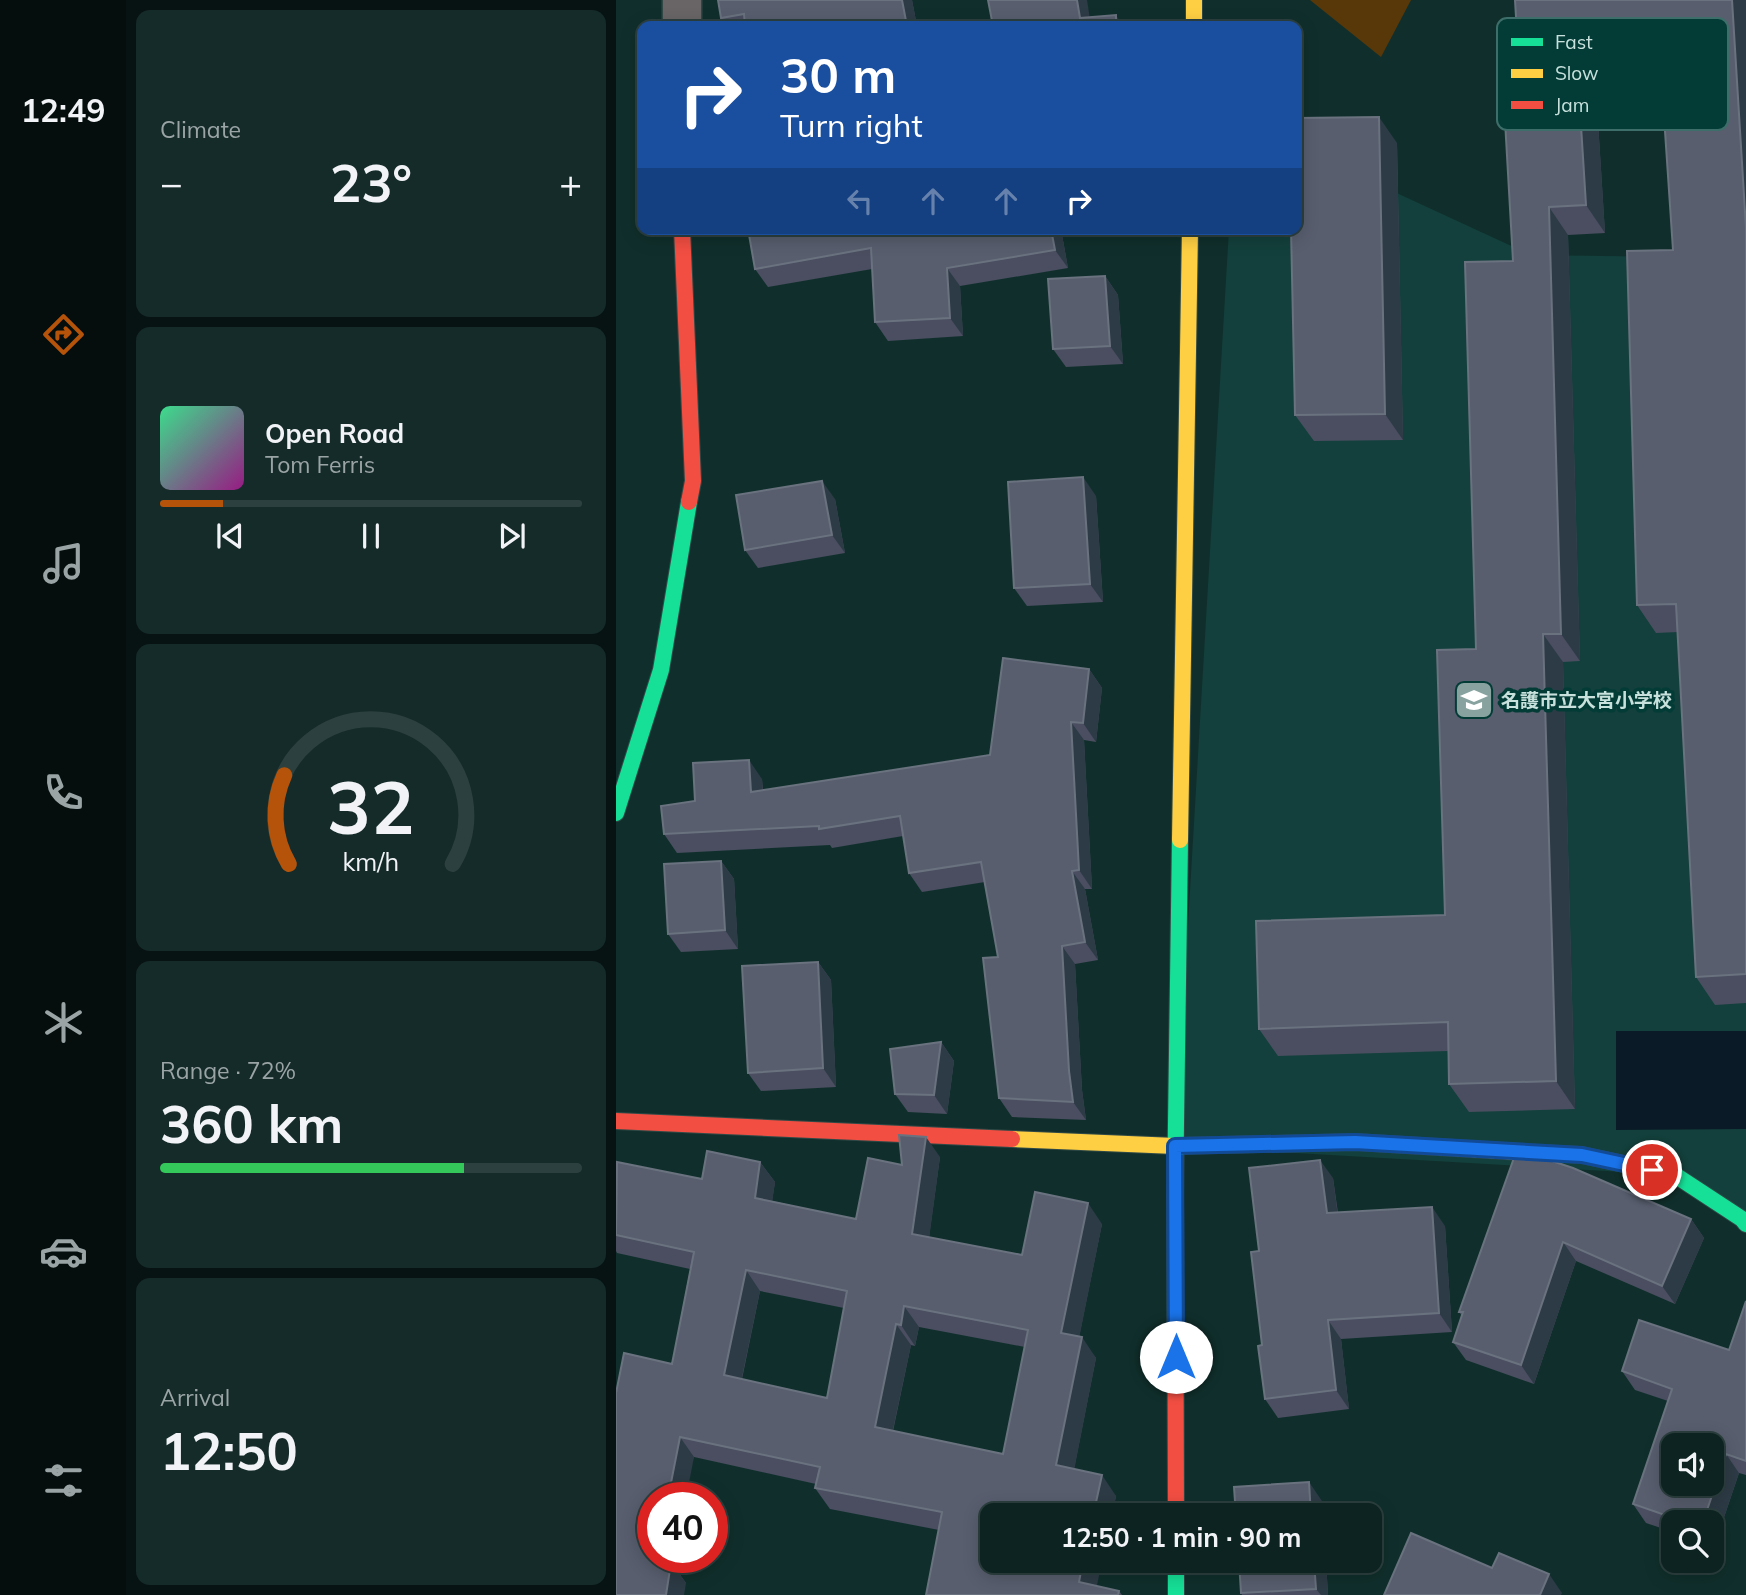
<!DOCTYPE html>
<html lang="en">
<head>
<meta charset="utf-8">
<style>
	:root { --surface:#0c2321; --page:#152b2a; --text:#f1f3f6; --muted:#9aa4a5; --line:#2c403f; --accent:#b45309 }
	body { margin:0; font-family:Mulish,"Noto Sans JP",sans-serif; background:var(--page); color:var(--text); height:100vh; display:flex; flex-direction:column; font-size:26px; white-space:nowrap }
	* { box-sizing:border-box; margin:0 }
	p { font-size:23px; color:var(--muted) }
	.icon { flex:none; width:38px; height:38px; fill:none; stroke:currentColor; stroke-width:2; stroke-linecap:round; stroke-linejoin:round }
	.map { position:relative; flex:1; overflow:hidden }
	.details { display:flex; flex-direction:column; gap:10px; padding:10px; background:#071312; width:490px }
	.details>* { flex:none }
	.top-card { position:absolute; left:21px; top:21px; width:665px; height:214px; border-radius:14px; box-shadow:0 4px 18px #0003,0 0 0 2px var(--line); background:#1a4fa0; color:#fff; overflow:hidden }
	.fabs { position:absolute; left:1045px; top:1433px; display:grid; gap:14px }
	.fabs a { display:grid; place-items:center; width:63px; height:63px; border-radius:14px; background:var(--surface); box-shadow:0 4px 18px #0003,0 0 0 2px var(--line); font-size:35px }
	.speed { position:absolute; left:21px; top:1482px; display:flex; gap:14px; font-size:35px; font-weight:700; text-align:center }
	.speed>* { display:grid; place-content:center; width:91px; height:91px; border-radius:50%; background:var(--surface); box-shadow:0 4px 18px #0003,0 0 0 2px var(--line); line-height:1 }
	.speed .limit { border:10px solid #d22; background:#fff; color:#111 }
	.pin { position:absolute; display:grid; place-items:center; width:60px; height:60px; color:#fff; margin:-30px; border:4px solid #fff; border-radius:50%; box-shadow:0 2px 7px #0007 }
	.me { position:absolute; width:77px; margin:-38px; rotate:0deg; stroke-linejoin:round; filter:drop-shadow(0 0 5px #0008) }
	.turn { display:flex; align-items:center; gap:24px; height:147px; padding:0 28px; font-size:32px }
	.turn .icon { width:91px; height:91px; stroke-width:2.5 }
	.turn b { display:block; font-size:49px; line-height:60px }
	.lanes { display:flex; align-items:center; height:66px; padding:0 28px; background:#0003; justify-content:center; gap:35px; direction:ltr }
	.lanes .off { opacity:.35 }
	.big { font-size:52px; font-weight:700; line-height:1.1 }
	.details .widget { flex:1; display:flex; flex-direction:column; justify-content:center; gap:10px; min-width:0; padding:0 24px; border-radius:14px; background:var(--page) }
	.details .dial { align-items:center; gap:0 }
	.dial svg { height:182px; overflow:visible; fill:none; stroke:var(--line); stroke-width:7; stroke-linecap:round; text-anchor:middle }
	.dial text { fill:var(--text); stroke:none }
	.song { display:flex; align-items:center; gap:21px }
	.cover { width:84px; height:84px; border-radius:10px; background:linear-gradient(135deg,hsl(150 70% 55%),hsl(310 70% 35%)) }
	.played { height:7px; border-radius:4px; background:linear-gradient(90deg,var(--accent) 15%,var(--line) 15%) }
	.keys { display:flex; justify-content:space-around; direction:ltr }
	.heat { display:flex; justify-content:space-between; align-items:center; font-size:38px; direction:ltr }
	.charge { height:10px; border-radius:5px; background:linear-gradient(90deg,#34c759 72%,var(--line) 0) }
	.trip { position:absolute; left:364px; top:1503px; width:402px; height:70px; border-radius:14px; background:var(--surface); box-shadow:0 4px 18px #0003,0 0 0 2px var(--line); font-weight:700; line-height:70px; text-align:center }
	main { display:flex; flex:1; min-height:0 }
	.tab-bar { display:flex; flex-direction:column; width:126px; justify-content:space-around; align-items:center; background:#050e0d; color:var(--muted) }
	.tab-bar .icon { width:49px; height:49px }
	.tab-bar .on { color:var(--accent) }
	.tab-bar b { font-size:32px; color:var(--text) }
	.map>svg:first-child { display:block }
	.built { fill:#13403c }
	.green { fill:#583808 }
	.water { fill:#0a1b27 }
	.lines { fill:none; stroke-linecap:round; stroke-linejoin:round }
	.street-casing { stroke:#304947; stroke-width:41 }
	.fast-casing { stroke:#304947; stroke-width:18 }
	.slow-casing { stroke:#304947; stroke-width:18 }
	.jam-casing { stroke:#304947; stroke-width:18 }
	.street { stroke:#696567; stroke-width:38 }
	.fast { stroke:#16e098; stroke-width:16 }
	.slow { stroke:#ffcf43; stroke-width:16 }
	.jam { stroke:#f24e42; stroke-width:16 }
	.wall { fill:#4a4e60; fill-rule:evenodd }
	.shaded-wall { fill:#2d3b46 }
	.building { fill:#585e6e; stroke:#6a727f; stroke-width:2; fill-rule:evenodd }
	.route-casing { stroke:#114b97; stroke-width:18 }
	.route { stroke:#1a73e8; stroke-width:12 }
	.labels { text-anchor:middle; stroke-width:7; stroke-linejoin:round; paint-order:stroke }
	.poi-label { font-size:19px; font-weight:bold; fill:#c8e1dd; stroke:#033c37; text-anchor:start }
	.key { fill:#033c37; stroke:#3e6e69; stroke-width:2 }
	.key-label { font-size:19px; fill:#c8e1dd }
</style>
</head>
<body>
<main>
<nav class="tab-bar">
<b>12:49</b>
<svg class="icon on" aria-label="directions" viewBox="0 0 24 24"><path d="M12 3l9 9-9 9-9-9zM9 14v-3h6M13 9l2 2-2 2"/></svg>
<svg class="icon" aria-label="music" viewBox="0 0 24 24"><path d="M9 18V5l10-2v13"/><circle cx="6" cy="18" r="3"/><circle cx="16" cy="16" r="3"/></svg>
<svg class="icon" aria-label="phone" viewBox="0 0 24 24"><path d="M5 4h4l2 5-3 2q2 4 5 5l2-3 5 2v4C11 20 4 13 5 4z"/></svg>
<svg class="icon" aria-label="climate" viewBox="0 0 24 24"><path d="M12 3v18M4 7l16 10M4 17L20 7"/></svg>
<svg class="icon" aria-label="car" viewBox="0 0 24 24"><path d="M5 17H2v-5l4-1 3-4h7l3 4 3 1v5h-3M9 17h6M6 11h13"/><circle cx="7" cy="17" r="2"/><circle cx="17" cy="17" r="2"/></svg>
<svg class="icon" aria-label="filters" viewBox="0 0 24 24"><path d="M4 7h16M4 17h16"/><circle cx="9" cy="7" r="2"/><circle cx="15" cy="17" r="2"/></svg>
</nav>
<section class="details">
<div class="widget"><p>Climate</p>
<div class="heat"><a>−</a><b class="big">23°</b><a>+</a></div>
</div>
<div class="widget">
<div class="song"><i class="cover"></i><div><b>Open Road</b><p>Tom Ferris</p></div></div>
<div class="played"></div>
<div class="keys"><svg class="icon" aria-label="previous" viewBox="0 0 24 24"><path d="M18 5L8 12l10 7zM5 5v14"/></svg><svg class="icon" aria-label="pause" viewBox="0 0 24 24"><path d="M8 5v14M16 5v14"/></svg><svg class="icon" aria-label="next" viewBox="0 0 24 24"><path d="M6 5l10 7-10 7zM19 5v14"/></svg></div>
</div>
<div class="widget dial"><svg viewBox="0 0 100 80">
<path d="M14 69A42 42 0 1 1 86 69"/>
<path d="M14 69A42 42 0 0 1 12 30" stroke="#b45309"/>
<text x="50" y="56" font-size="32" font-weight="700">32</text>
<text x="50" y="72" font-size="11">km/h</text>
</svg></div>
<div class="widget"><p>Range · 72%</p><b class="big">360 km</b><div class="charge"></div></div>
<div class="widget"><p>Arrival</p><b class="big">12:50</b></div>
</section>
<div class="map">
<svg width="1130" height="1595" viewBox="0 0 1130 1595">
	<rect width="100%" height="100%" fill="#102f2c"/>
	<path class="built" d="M681 147 915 255 1130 258V1224L1059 1175 559 1146 613 229H681Z"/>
	<path class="green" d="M694 0H795L765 57Z"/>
	<path class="water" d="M1000 1031H1130V1129L1000 1130Z"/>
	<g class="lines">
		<g class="street-casing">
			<path id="street" d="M66 26V0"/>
		</g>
		<g class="fast-casing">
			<g id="fast">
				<path d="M0 813 45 670 73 502"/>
				<path d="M905 1152 966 1155 1059 1175 1126 1219 1130 1224"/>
				<path d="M559 1195 564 840"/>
				<path d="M560 1561V1595"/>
			</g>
		</g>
		<g class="slow-casing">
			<g id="slow">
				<path d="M578 0V26"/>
				<path d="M564 840 574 229"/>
				<path d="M396 1139 559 1146 739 1142 905 1152"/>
			</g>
		</g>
		<g class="jam-casing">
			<g id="jam">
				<path d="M66 229 77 481 73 502"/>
				<path d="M0 1121 396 1139"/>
				<path d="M559 1195 560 1516"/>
			</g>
		</g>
		<use href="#street" class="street"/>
		<use href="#fast" class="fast"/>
		<use href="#slow" class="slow"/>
		<use href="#jam" class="jam"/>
	</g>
	<g class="wall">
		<path d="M102 0H296L301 26H110L105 18Z"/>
		<path d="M899 0H1130V1003L1099 1005 1080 977 1062 632 1040 633 1021 605 1057 250 1046 86 980 90 989 233 952 235 964 661 947 662 959 1109 853 1112 833 1084 832 1051 662 1056 643 1029 829 915 860 649 897 261 905 102Z"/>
		<path d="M781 143 787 440 698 441 679 415Z"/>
		<path d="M132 229H445L452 268 344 286 347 336 272 341 259 322 256 269 152 287 139 269Z"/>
		<path d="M489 276 502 295 507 364 450 367 437 349Z"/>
		<path d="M480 496 487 602 411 606 398 588Z"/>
		<path d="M219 499 229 553 142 568 129 550Z"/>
		<path d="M473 669 486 688 480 742 468 740 476 889H469L482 960 459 964 466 1090 470 1120 396 1117 383 1098 382 957 369 882 306 892 293 873 287 836 216 848 214 845 61 853 48 834 79 801 146 779 147 790 374 755Z"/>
		<path d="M105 861 118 879 122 949 65 952 52 934Z"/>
		<path d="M202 962 215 980 220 1087 145 1091 132 1073Z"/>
		<path d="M325 1042 338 1061 331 1114 292 1112 279 1094Z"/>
		<path d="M899 1155 1075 1219 1088 1238 1059 1304 960 1261 918 1384 850 1360 837 1342 846 1316 843 1312Z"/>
		<path d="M324 1157 313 1237 406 1255 486 1224 463 1337 480 1358 458 1469 500 1496 496 1516H376L481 1586 503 1591 506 1595H310L323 1530 214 1509 199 1488 200 1484 78 1457 37 1558H59L57 1565 70 1583 0 1595 56 1364 74 1269 1 1253 0 1251V1165L86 1179 144 1162 159 1182 156 1201 240 1219 286 1165ZM144 1291 228 1308 211 1398 126 1379ZM303 1327 409 1347 387 1454 277 1431 295 1345 299 1346Z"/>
		<path d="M717 1178 722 1213 829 1226 836 1332 725 1339 733 1409 662 1418 649 1399 646 1345 643 1251Z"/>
		<path d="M1130 1301V1475L1123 1473 1098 1547 1096 1546V1522H1057V1532L1030 1523 1017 1504 1052 1401 1019 1390 1006 1371 1113 1350Z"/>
		<path d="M623 1561H710L712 1595H626L625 1593Z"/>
	</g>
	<g class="shaded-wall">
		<path d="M286 0H296L301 26H291Z"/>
		<path d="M461 0H471L475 26 464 18Z"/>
		<path d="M1116 0H1130V228Z"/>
		<path d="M500 15 507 26H500Z"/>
		<path d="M961 62 980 90 989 233 970 205Z"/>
		<path d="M763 117 781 143 787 440 769 414Z"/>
		<path d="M933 207 952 235 964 661 945 634Z"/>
		<path d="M435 229H445L452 268 439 250Z"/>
		<path d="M331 268 344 286 347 336 334 318Z"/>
		<path d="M489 276 502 295 507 364 494 346Z"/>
		<path d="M467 477 480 496 487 602 474 584Z"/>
		<path d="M206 481 219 499 229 553 216 535Z"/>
		<path d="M927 634 947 662 959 1109 940 1081Z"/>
		<path d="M473 669 486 688 480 742 467 723Z"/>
		<path d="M455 722 468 740 476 889 463 870Z"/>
		<path d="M133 760 146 779 148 811 135 792Z"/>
		<path d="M105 861 118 879 122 949 109 930Z"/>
		<path d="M456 871 469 889 482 960 469 942Z"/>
		<path d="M446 946 459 964 466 1090 470 1120 457 1102 453 1071Z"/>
		<path d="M202 962 215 980 220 1087 207 1068Z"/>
		<path d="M325 1042 338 1061 331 1114 318 1095Z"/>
		<path d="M310 1137 324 1157 311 1254 296 1234Z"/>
		<path d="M704 1160 717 1178 724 1232 711 1213Z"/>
		<path d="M144 1162 159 1182 154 1218 139 1198Z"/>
		<path d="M472 1203 486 1224 460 1354 445 1333Z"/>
		<path d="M816 1207 829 1226 836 1332 823 1313Z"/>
		<path d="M1075 1219 1088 1238 1059 1304 1046 1286Z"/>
		<path d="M947 1242 960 1261 918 1384 905 1365Z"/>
		<path d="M130 1270 144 1291 122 1396 108 1375Z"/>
		<path d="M288 1306 303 1327 299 1346 285 1325Z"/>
		<path d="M712 1320 725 1339 733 1409 720 1390Z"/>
		<path d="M280 1324 295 1345 273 1448 259 1427Z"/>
		<path d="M466 1337 480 1358 455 1486 440 1465Z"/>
		<path d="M64 1437 78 1457 70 1498H52Z"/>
		<path d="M1110 1454 1123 1473 1098 1547 1096 1543V1522H1087Z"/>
		<path d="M486 1475 500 1496 496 1516H477Z"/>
		<path d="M693 1482 706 1501 707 1516H695Z"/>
		<path d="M40 1558H59L57 1565 70 1583 68 1595H50L40 1560Z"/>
		<path d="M467 1561H486L479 1595 463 1582Z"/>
		<path d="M698 1561H710L712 1595H705L700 1589Z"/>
		<path d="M933 1574 946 1593 945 1595H924Z"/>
	</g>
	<g class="building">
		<path d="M102 0H286L291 26H129L128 14 105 18Z"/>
		<path d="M372 0H461L464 18 500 15V26H377Z"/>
		<path d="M899 0H1116L1130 228V974L1080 977 1060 604 1021 605 1011 251 1057 250 1044 57 961 62 970 205 933 207 945 634H927L940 1081 833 1084 832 1022 643 1029 640 921 829 915 821 650 860 649 849 262 897 261 888 103 905 102Z"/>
		<path d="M763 117 769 414 679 415 675 229H681V118Z"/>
		<path d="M132 229H435L439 250 331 268 334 318 259 322 255 248 139 269Z"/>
		<path d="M489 276 494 346 437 349 432 279Z"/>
		<path d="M467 477 474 584 398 588 392 482Z"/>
		<path d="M206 481 216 535 129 550 120 495Z"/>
		<path d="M387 658 473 669 467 723 455 722 463 870 456 871 469 942 446 946 453 1071 457 1102 383 1098 367 958 382 957 365 862 293 873 284 816 203 829V826L48 834 45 806 79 801 77 763 133 760 135 792 374 755Z"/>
		<path d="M105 861 109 930 52 934 48 864Z"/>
		<path d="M202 962 207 1068 132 1073 126 966Z"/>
		<path d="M325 1042 318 1095 279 1094 274 1049Z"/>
		<path d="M283 1135 310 1137 296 1234 406 1255 419 1192 472 1203 445 1333 466 1337 440 1465 486 1475 477 1516H376V1561H467L463 1582 503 1591 502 1595H310L326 1512 199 1488 204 1467 64 1437 52 1498H37V1558H40V1560L55 1563 50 1595H0V1393L8 1353 56 1364 78 1252 0 1235 1 1162 86 1179 91 1151 144 1162 139 1198 240 1219 252 1158 286 1165ZM130 1270 231 1291 211 1398 108 1375ZM288 1306 412 1330 387 1454 259 1427 280 1324 285 1325Z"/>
		<path d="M899 1155 924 1157 957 1168 1075 1219 1046 1286 947 1242 905 1365 837 1342 847 1312H843Z"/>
		<path d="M704 1160 711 1213 816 1207 823 1313 712 1320 720 1390 649 1399 642 1346 646 1345 635 1252 643 1251 633 1168Z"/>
		<path d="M1130 1301V1461L1110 1454 1087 1522H1069L1017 1504 1056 1389 1006 1371 1023 1320 1113 1350ZM1057 1446H1096V1484H1057Z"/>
		<path d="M693 1482 695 1516H620L618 1487Z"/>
		<path d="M795 1533 876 1568 883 1553 933 1574 924 1595H768Z"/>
		<path d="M623 1561H698L700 1589 625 1593Z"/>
	</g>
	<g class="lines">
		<g class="route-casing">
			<path id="route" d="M560 1357 559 1146 739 1142 966 1155 1036 1170"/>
		</g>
		<use href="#route" class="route"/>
	</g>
	<defs>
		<g id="school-square" transform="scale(2.0125)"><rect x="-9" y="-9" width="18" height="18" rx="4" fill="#88a39f" stroke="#033c37"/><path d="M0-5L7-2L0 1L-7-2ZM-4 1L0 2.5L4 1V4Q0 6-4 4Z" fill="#fff"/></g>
	</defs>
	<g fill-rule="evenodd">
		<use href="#school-square" x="858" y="700"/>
	</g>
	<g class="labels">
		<g class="poi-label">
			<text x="885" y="707">名護市立大宮小学校</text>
		</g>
	</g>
	<rect x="881" y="18" width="231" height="112" rx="10" class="key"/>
	<rect x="895" y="38" width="32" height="8" fill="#16e098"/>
	<rect x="895" y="69" width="32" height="9" fill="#ffcf43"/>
	<rect x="895" y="101" width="32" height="8" fill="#f24e42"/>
	<g class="key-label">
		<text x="939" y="49">Fast</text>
		<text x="939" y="80">Slow</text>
		<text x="939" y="112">Jam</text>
	</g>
</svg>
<div class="fabs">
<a><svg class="icon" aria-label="sound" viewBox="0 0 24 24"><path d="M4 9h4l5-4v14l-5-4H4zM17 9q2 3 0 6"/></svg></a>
<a><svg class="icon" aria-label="search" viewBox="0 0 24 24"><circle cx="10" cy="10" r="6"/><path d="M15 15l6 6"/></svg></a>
</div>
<div class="speed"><div class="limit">40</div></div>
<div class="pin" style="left:1036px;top:1170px;background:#d93025"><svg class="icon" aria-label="arrive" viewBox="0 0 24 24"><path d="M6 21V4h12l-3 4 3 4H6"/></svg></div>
<svg class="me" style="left:560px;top:1357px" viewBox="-20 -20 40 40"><circle r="19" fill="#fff"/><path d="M0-13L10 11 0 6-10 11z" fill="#1a73e8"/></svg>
<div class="trip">12:50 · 1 min · 90 m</div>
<div class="top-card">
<div class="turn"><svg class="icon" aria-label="right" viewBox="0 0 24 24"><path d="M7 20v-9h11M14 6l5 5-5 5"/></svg><div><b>30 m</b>Turn right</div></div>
<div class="lanes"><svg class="icon off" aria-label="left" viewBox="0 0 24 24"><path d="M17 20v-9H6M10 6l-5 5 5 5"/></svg><svg class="icon off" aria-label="ahead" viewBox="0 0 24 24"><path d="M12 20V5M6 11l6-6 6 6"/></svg><svg class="icon off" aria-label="ahead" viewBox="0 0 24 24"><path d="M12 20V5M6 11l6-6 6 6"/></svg><svg class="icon" aria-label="right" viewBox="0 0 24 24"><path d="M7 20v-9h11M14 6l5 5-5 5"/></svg></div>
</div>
</div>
</main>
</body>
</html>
